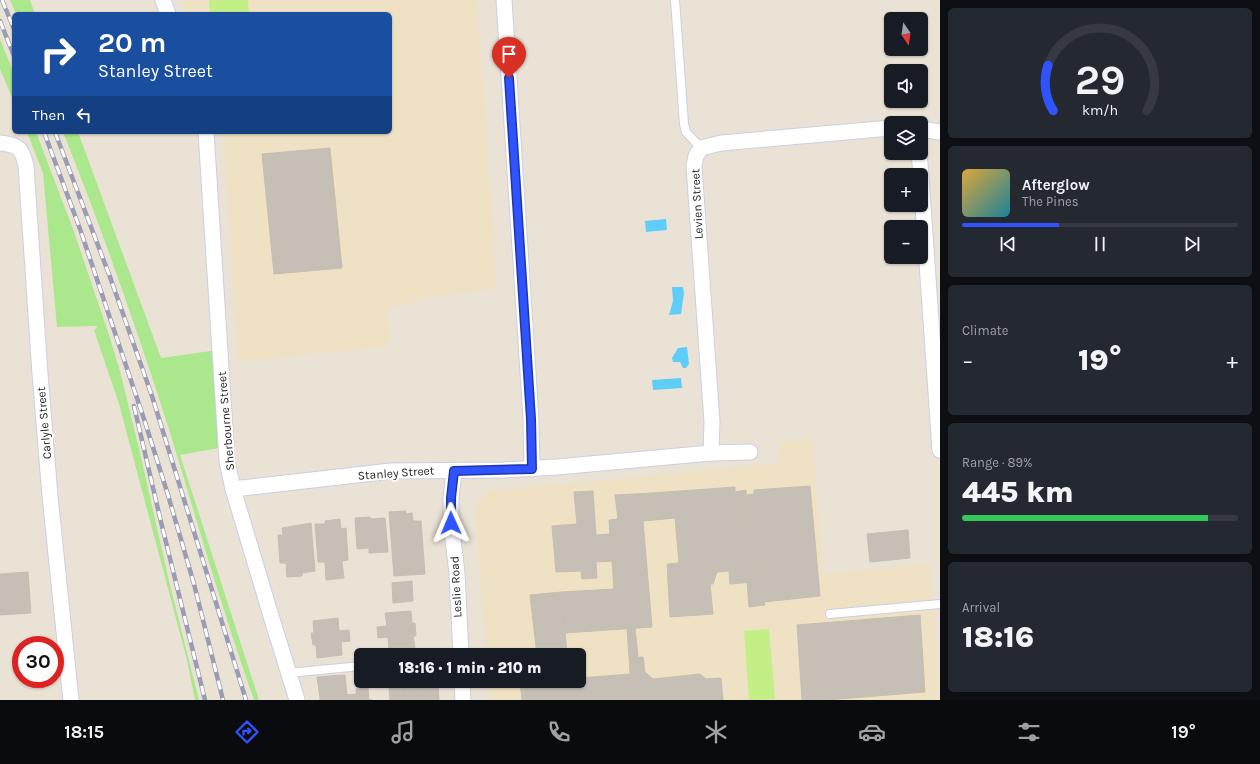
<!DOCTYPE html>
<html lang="en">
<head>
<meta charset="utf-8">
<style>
	:root { --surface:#171b24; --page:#242831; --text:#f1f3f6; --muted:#9ea1a6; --line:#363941; --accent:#2f54ff }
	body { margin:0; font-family:Karla,sans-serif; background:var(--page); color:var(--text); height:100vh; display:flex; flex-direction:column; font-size:15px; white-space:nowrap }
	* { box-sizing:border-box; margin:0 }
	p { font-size:13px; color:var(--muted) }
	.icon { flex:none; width:22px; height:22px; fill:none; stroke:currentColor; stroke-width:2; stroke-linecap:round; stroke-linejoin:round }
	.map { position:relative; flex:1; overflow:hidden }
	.side { display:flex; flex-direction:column; gap:8px; padding:8px; background:#0d0f14; width:320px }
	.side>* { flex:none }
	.top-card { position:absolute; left:12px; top:12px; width:380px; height:122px; border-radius:6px; box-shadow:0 1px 3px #0004; background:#1a4fa0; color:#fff; overflow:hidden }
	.needle { width:26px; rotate:167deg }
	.controls { position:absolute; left:884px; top:12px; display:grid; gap:8px }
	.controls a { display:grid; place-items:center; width:44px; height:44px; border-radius:6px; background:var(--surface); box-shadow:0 1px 3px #0004; font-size:20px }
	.speed { position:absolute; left:12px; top:636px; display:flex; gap:8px; font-size:20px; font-weight:700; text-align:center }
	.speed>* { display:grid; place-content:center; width:52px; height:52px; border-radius:50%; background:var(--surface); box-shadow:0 1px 3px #0004; line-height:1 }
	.speed .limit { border:6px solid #d22; background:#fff; color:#111 }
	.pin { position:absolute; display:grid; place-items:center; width:34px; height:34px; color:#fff; margin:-41px -17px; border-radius:50% 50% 50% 0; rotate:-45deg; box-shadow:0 0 4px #0007 }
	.pin .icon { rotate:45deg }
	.me { position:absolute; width:44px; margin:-22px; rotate:359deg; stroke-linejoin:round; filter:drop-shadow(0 0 3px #0008) }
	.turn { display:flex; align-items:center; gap:14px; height:84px; padding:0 20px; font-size:18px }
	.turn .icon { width:52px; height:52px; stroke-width:2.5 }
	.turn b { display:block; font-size:28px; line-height:34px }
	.then { display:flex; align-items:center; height:38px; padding:0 20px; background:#0003; gap:8px; font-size:15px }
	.big { font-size:30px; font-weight:800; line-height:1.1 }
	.side .tile { flex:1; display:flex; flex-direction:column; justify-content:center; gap:6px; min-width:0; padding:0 14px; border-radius:6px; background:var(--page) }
	.side .dial { align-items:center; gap:0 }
	.dial svg { height:104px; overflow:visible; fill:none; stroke:var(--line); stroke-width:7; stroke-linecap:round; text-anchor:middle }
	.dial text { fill:var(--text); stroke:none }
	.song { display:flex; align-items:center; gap:12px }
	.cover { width:48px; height:48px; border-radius:6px; background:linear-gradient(135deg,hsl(40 70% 55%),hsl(190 70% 35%)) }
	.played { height:4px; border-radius:2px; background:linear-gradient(90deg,var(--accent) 35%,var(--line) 35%) }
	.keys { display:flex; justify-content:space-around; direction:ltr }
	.heat { display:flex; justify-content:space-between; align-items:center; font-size:22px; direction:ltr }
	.charge { height:6px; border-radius:3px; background:linear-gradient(90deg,#34c759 89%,var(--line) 0) }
	.trip { position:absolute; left:354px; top:648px; width:232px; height:40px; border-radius:6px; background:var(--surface); box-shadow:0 1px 3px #0004; font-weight:800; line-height:40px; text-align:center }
	.tabs { display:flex; height:64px; justify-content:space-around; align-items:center; background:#090b0e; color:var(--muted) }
	.tabs .icon { width:28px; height:28px }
	.tabs .on { color:var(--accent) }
	.tabs b { font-size:18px; color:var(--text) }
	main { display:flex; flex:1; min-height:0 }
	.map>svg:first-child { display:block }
	.education { fill:#efe1c3 }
	.green { fill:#abe78d }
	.pitch { fill:#c2f087 }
	.water { fill:#5ecef8 }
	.building { fill:#c6bfb6; stroke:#c6beb0 }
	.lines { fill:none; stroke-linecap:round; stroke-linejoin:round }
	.lane-casing { stroke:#cbcfe2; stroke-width:10 }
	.street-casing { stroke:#cbcfe2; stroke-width:17 }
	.lane { stroke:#fff; stroke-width:8 }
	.street { stroke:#fff; stroke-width:15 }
	.rail-casing { stroke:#999cb3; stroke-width:4.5 }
	.rail { stroke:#fff; stroke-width:3; stroke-dasharray:9; stroke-linecap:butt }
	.route-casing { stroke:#1f37a6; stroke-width:10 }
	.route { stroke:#2f54ff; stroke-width:7 }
	.labels { text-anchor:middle; stroke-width:4; stroke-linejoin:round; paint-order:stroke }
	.street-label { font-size:12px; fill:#262626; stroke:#fff }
</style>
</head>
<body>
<main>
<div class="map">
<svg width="940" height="700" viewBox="0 0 940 700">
	<rect width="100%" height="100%" fill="#ebe2d6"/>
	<g class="education">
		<path d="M181 0H477L497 289 423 297 403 306 386 309 390 346 238 362 223 132H390V14H186Z"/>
		<path d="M813 439 823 574 930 564 940 700H489L488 681H579V655H486L475 507 489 491 779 463 780 442Z"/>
	</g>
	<g class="green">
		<path d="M10 0H30L35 14H16Z"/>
		<path d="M0 39 14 74V102L0 69Z"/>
		<path d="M27 132H36L73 229 109 335 120 371 140 453 170 585 199 700H195L187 660 119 404 94 330 98 326 57 327 43 173Z"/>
		<path d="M63 132H78L161 358 218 350 219 448 180 455 259 700H254L247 680C218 596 194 511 168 426 136 327 102 229 63 132Z"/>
	</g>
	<g class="pitch">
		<path d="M209 0H248L249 14H210Z"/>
		<path d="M769 629 775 699 749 700 744 631Z"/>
	</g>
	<g class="water">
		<path d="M666 219 667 230 646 232 645 221Z"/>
		<path d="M672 287H683L684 293 681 314 669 315 673 301Z"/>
		<path d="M687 347 689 364 686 368H683L680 362H673L672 358 678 348Z"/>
		<path d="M681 378 682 388 653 390 652 380Z"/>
	</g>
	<g class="building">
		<path d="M330 148 342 268 274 274 262 154Z"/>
		<path d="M810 486 820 596 764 602 765 605 749 607 747 582H754L747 495 754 494V490Z"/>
		<path d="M735 487V492L746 490 754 582 730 584 729 571 717 572 713 584H710L713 614 670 617 667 564 679 563 675 518 654 520 652 493Z"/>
		<path d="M593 491 596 535 610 534 612 561 596 562 597 578 582 579 581 571 556 572 552 526 577 524 574 492Z"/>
		<path d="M652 493 654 520 643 521 652 627 565 633 562 592 614 589 609 520 618 519 615 495Z"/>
		<path d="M406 511V514L412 513 413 521H421L425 574 394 576 389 512Z"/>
		<path d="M370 517V519L385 518 388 552 369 553V548L357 549 355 518Z"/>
		<path d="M340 519 341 529 346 528 348 560 342 561 344 578 326 580 325 562H318L315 524H325V521Z"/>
		<path d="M311 523 315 571 302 573V576L287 577 286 563H280L278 535H283L282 528Z"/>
		<path d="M908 530 910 558 870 562 867 534Z"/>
		<path d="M28 572 31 613 0 615V574Z"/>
		<path d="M412 581 413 601 393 603 392 583Z"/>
		<path d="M562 592 567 655H537L530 595Z"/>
		<path d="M411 611 412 623H415L416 636H413L415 648 389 650 388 637 378 638 377 627 387 626 385 613Z"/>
		<path d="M920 615 925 692 827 700H802L797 625Z"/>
		<path d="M338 618 339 631 349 630 350 641 341 642 342 655 317 658 316 645H313L311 633H314L313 621Z"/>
		<path d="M635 628 638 657 629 658 627 629Z"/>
		<path d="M643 657 645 672 653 679 700 674 706 679 721 678 723 700H632L629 658Z"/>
		<path d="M631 674 632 700H522L520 681H579V678Z"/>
		<path d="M345 675 347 695 320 698 317 677Z"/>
		<path d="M371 681H388V684L372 686Z"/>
		<path d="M403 681H420L421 700H405Z"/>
		<path d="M438 683 439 700H421L420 685Z"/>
		<path d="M404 687 405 700H390L389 688Z"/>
		<path d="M368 688 369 700H372H357L356 689Z"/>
		<path d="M356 694 357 700H320V698Z"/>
	</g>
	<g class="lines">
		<g class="lane-casing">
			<g id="lane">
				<path d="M675 0 684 124 686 132 701 148"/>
				<path d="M830 614 940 604"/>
				<path d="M288 673 361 666"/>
			</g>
		</g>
		<g class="street-casing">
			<g id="street">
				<path d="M163 0 168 14"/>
				<path d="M504 0 531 419 532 469"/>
				<path d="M921 129 940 132"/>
				<path d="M206 132 227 461 233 489 271 616 297 700"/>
				<path d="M0 143C19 145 22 148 26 166L40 374 50 496 71 700"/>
				<path d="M919 153 921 175"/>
				<path d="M921 177 940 450"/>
				<path d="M711 453 712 422 694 166 696 156 701 148 721 143 891 128"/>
				<path d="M454 471 451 498V523L457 573 461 655"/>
				<path d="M233 489 391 471 503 470 557 467 711 453 750 452"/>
				<path d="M462 681 463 700"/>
			</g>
		</g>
		<use href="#lane" class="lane"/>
		<use href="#street" class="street"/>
		<g class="rail-casing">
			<g id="rail">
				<path d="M2 0 14 29"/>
				<path d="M0 21 14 56"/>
				<path d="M44 132 80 229 145 422 168 495 194 584 223 700"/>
				<path d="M55 132 110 277 152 396 246 700"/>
				<path d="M134 406 161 522 205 700"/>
			</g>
		</g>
		<use href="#rail" class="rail"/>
	</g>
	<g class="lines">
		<g class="route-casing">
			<path id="route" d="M451 523V498L454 471 532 469 531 419 509 78"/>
		</g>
		<use href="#route" class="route"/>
	</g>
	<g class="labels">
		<g class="street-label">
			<text transform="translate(697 204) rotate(-93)" y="4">Levien Street</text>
			<text transform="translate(226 421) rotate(-95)" y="4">Sherbourne Street</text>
			<text transform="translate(44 423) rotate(-95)" y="4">Carlyle Street</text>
			<text transform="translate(396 473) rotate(-4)" y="4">Stanley Street</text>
			<text transform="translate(456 587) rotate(-93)" y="4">Leslie Road</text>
		</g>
	</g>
</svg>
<div class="controls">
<a><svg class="needle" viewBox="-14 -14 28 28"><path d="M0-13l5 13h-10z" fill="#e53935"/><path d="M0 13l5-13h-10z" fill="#9ea1a6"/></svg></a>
<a><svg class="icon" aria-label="sound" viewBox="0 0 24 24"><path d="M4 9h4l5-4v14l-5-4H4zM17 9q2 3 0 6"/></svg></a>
<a><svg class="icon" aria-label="layers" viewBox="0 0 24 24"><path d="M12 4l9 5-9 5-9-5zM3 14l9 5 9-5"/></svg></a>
<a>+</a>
<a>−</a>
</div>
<div class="speed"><div class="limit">30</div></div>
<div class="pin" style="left:509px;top:78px;background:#d93025"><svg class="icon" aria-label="arrive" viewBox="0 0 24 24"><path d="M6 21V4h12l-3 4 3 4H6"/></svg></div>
<svg class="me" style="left:451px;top:523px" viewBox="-20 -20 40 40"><path d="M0-17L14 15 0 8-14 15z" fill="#2f54ff" stroke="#fff" stroke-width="4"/></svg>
<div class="trip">18:16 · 1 min · 210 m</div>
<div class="top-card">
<div class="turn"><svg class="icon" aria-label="right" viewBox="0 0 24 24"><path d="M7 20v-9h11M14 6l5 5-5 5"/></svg><div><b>20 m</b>Stanley Street</div></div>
<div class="then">Then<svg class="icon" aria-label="left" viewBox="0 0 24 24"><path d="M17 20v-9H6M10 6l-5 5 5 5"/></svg></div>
</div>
</div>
<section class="side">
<div class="tile dial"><svg viewBox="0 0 100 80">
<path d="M14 69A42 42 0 1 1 86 69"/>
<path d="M14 69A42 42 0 0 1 10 34" stroke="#2f54ff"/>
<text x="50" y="56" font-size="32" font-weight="700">29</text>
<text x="50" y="72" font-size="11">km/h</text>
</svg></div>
<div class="tile">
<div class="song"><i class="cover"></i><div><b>Afterglow</b><p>The Pines</p></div></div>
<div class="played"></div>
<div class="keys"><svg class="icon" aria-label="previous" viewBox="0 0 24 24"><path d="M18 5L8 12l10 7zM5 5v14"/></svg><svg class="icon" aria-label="pause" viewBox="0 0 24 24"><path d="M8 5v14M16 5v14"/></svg><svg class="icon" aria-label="next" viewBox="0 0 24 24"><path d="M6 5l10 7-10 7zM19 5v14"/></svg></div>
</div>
<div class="tile"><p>Climate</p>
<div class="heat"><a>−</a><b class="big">19°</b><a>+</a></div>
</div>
<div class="tile"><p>Range · 89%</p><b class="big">445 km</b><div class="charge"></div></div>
<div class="tile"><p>Arrival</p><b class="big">18:16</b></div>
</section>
</main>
<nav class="tabs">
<b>18:15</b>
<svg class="icon on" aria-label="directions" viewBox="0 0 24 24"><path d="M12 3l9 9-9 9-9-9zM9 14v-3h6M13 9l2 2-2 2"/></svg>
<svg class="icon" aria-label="music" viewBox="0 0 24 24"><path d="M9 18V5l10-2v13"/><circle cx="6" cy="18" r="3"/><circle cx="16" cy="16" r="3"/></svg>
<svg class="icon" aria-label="phone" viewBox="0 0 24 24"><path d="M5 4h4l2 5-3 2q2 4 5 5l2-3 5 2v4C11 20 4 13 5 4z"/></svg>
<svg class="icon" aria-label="climate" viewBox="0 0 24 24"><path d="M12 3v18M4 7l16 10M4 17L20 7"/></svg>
<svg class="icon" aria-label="car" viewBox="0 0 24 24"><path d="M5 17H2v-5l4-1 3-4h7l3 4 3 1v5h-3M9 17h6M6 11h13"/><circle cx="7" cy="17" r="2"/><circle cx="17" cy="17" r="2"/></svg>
<svg class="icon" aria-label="filters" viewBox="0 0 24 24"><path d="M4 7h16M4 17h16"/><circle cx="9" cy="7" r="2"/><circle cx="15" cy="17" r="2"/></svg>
<b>19°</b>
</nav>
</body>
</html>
